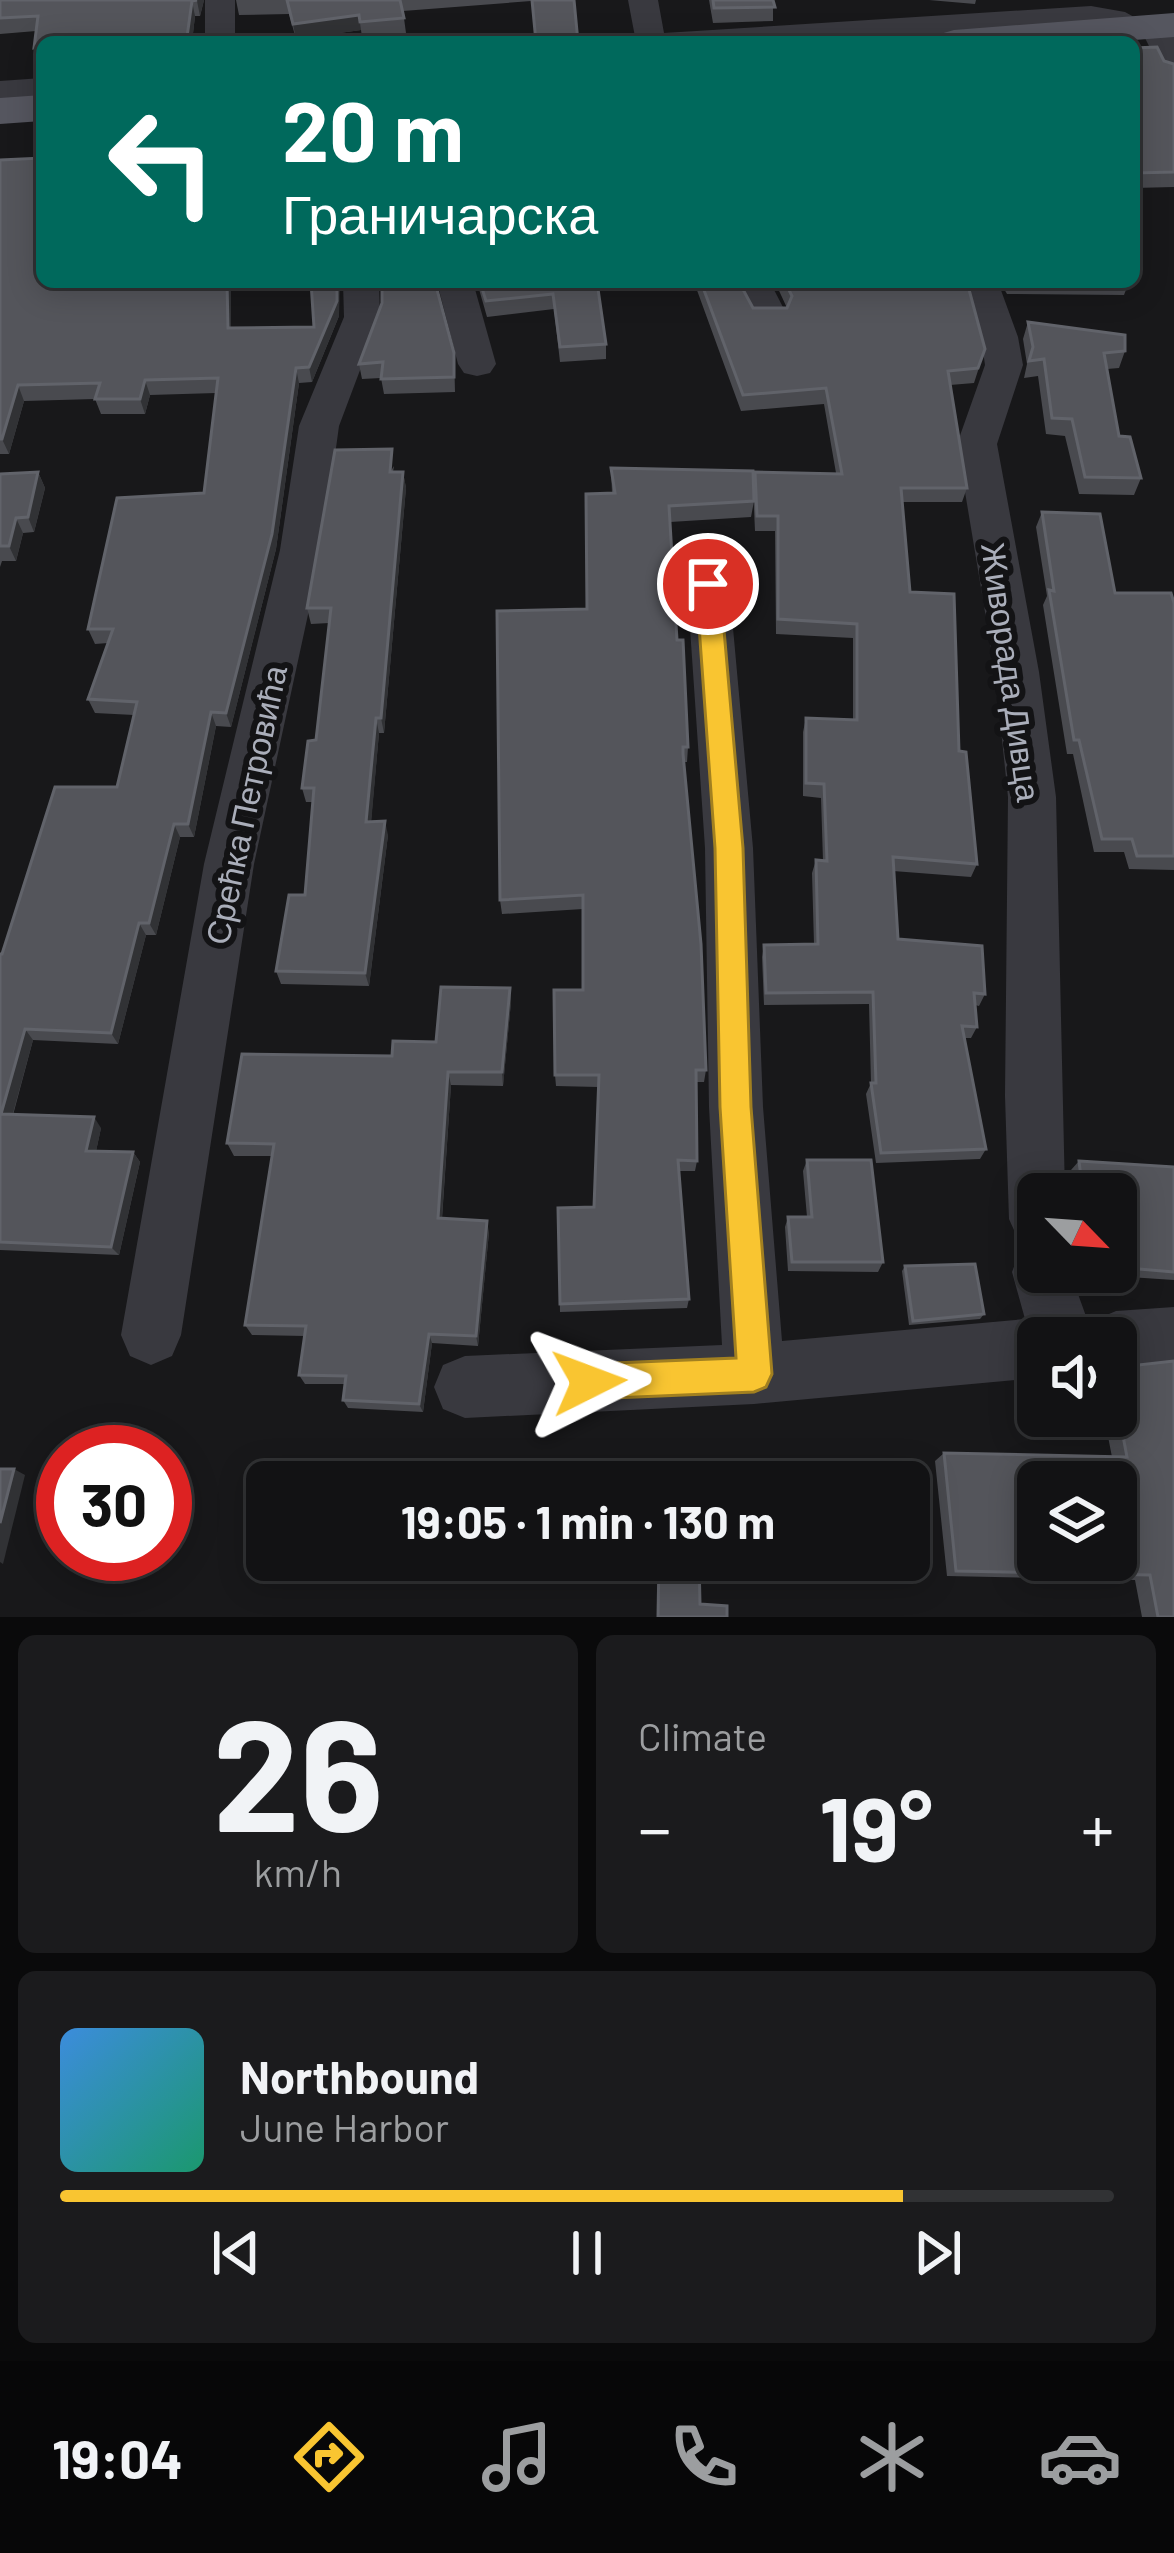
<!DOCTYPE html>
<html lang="en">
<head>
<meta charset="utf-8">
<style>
	:root { --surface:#121214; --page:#1b1b1d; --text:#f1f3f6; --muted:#9c9ea0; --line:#313234; --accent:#f9c531 }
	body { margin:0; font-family:Barlow,sans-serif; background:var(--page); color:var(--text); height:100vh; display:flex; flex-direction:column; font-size:45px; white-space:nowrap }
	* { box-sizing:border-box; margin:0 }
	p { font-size:39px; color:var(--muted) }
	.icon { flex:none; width:66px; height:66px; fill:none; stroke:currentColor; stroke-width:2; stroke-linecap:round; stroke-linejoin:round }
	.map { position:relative; height:1617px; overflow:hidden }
	.sheet { display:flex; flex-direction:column; gap:18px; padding:18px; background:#0a0a0b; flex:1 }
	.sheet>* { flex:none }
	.banner { position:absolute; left:36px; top:36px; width:1104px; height:252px; border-radius:18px; box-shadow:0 6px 30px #0003,0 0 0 3px var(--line); background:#00695c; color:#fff; overflow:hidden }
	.needle { width:78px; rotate:115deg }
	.controls { position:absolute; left:1017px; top:1173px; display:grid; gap:24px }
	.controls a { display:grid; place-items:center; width:120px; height:120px; border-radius:18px; background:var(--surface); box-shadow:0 6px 30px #0003,0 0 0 3px var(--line); font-size:60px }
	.speed { position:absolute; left:36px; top:1425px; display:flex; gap:24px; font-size:60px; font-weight:700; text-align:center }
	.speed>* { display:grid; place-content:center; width:156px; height:156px; border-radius:50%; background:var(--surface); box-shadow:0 6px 30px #0003,0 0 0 3px var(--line); line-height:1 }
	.speed .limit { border:18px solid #d22; background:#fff; color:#111 }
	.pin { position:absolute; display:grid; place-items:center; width:102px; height:102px; color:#fff; margin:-51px; border:6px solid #fff; border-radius:50%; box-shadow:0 3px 12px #0007 }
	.me { position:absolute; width:132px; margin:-66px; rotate:87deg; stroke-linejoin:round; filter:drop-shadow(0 0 9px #0008) }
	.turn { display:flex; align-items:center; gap:42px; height:252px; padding:0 48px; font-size:54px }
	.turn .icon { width:156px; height:156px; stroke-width:2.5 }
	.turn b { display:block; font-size:84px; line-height:102px }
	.big { font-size:90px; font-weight:700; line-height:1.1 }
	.sheet .tile { flex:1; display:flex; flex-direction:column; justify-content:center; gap:18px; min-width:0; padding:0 42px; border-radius:18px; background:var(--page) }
	.sheet .dial { align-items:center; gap:0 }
	.dial b { font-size:156px; line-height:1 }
	.song { display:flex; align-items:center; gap:36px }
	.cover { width:144px; height:144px; border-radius:18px; background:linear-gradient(135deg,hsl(210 70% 55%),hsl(160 70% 35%)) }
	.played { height:12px; border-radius:6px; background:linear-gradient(90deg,var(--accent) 80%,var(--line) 80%) }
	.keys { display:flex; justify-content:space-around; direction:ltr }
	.heat { display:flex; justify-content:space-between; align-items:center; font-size:66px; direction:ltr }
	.sheet .tiles { flex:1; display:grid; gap:18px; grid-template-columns:1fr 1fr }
	.tile:last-child { grid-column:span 2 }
	.trip { position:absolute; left:246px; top:1461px; width:684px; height:120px; border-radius:18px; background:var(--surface); box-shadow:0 6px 30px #0003,0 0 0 3px var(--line); font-weight:700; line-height:120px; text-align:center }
	.dock { display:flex; height:192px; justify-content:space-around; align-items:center; background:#070708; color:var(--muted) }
	.dock .icon { width:84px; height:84px }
	.dock .active { color:var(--accent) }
	.dock b { font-size:54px; color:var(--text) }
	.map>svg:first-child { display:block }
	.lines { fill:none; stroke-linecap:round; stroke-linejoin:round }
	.minor { fill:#39393f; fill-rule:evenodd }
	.major { fill:#55565f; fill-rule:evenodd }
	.wall { fill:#494a4f }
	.shaded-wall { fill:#313235 }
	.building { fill:#54555b; stroke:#61636a; stroke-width:3; fill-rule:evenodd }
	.route { fill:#f9c531; stroke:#a28020; stroke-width:3 }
	.labels { text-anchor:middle; stroke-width:12; stroke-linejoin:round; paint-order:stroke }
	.street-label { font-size:33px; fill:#aaaeba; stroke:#131315 }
</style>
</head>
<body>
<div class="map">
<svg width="1174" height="1617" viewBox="0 0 1174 1617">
	<rect width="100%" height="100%" fill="#18181a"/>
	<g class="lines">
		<g class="minor">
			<rect x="205" y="0" width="30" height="42"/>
			<path d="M628 0H658L664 33 1091 6 1125 12 1143 22 1166 21 1174 35V76L1163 74 1143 34 1132 37 1091 24 809 42H636Z"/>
			<path d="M42 78V96L0 99V81Z"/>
			<path d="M343 282H379L380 317 339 426 322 550 254 864 181 1335 172 1356 151 1365 130 1356 121 1335 204 864 280 550 299 426 344 317Z"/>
			<path d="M437 282H473L496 364 490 373 477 376 464 373 458 364Z"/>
			<path d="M734 282H770L786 313 781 321H755Z"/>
			<path d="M962 282H998L1018 337 1023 365 997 444 1039 672 1056 797 1065 1194H1038V1272H1070L1091 1330 1095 1320 1116 1311 1174 1307V1367L1116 1371V1338H1038V1378L754 1404 465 1418 443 1409 434 1387 443 1365 465 1356 722 1345 709 1107 705 848 687 584 693 573 708 568 723 573 729 584 753 848 763 1107 782 1341 1025 1319 1012 1272 1020 1251 1034 1246 1018 1239 1009 1219 1005 1096 1008 797 995 672 957 444 985 365 981 337Z"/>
		</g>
		<g class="major">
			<path d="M1174 13V37L1108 42H934L940 34 954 30Z"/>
			<path d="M42 95V121L0 124V98Z"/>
		</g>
	</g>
	<g class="wall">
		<path d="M0 0H204L200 16H195L192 42H42V63H39L34 48 36 31 0 34Z"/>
		<path d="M236 0H574L531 1 403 11 406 33 362 37 361 30 296 39 289 14 239 15Z"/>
		<path d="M709 0H773V21L713 23Z"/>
		<path d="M929 0H976L975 4Z"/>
		<path d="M1134 48 1174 64V187L1134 188Z"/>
		<path d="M0 160 42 282H231V328L314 327 339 316 312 382 299 383 276 549 231 727 216 726 194 837H180L156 935H146L118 1044 33 1040 13 1115 101 1128 96 1151 133 1152 140 1162 119 1255 0 1250V954H2L117 787 134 715 95 713 88 699 108 643 95 644 88 629 204 493 216 393 150 395 145 414H101L95 399 24 401 9 454H0Z"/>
		<path d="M477 282H597L606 344V359L560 362 554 309 487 317Z"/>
		<path d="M694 282H739L753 308H787L775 282H967L985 349 974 383 950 385 967 488 962 502H902L910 592 959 751 977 864 971 877 893 871 898 939 985 994 979 1006 975 1005 977 1027 971 1038H964L986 1149 980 1159 876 1163 866 1094 871 1083 869 1004 764 1005 762 957 764 945 814 944 812 873 816 860 823 861 821 798 803 796V732L806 718 853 719V638L776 634 775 531H755L753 487 755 472 836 473 824 404 741 411Z"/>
		<path d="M1000 282H1129L1124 295 1007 294Z"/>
		<path d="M382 303 454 353 455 392 384 394 381 378 362 379 359 364Z"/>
		<path d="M1028 322 1125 351 1119 368 1107 369 1119 436 1141 478 1134 495 1079 494 1065 436 1046 434 1038 376 1024 378 1027 364 1023 339Z"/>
		<path d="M394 466 393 472H403L406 488 384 733H379L371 821 388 835 369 986 281 984 276 971 305 895 313 802H306L302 788 316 740 329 623 311 624 307 608Z"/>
		<path d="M611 468 754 501 751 517 670 522 677 640 688 747 687 762H684L706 1070 704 1082H696L697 1161 695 1171H679L689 1299 687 1308 560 1312 558 1208 594 1207 598 1087 556 1086 555 1075 583 990V909L502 914 500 900 587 609 612 493Z"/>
		<path d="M38 472 45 488 34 532 23 533 16 561H2L0 567V474Z"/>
		<path d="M1042 512 1115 593 1174 603V870L1129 869 1124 852H1094L1073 754H1067L1043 605 1047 596 1036 527Z"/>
		<path d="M510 988 511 1002 503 1086 451 1085 442 1219 489 1232 478 1346 432 1343 423 1412 348 1408 343 1400 345 1384H305L299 1375 305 1336 252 1335 245 1325 272 1156H234L227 1143 392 1056 436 1042Z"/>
		<path d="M807 1160 883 1262 878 1272 788 1271 785 1227 788 1217H807L803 1171Z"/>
		<path d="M1079 1161 1174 1167V1280L1084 1274V1272H1116V1194H1074L1071 1170Z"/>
		<path d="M905 1266 984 1314 980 1319 909 1325 902 1271Z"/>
		<path d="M1116 1357 1174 1617H1142L1135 1580 947 1576 935 1461 944 1453 1112 1457 1104 1416H1116Z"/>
	</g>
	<g class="shaded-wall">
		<path d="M197 0H204L200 16 197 1Z"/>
		<path d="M192 1 195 16 192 42H189L187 37Z"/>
		<path d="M359 15 361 30 296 39 293 24Z"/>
		<path d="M227 282H231V344L228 328Z"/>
		<path d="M337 282H340L339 316 312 382 309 367Z"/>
		<path d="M296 368 299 383 276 549 231 727 226 713Z"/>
		<path d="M145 380 150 395 145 414 140 399Z"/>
		<path d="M18 385 24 401 9 454 2 439Z"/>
		<path d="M38 472 45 488 34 532 28 517Z"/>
		<path d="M403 472 406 488 384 733 381 718Z"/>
		<path d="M16 518 23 533 16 561 9 546Z"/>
		<path d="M211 712 216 726 194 837 188 824Z"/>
		<path d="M376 718 379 733 370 836 366 822Z"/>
		<path d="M385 821 388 835 369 986 365 973Z"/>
		<path d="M174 824 180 837 156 935 149 923Z"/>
		<path d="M139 923 146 935 118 1044 111 1033Z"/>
		<path d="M510 988 511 1002 503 1086 502 1072Z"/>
		<path d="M25 1029 33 1040 10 1124 1 1114Z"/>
		<path d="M448 1072 451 1085 441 1230 438 1218Z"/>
		<path d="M94 1117 101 1128 94 1161 86 1151Z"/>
		<path d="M133 1152 140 1162 119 1255 111 1247Z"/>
		<path d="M487 1221 489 1232 478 1346 476 1336Z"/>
		<path d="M429 1334 432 1343 423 1412 419 1404Z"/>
		<path d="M14 1469 25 1475 3 1564 0 1562V1523Z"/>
	</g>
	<g class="building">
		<path d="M0 0H197L192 1 187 37 117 42H42V47L34 48 38 16 0 18Z"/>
		<path d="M287 0H400L404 18 360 22 359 15 293 24Z"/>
		<path d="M532 0H574L578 42H536Z"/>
		<path d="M713 0H773L775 7 714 8Z"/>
		<path d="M1157 47 1164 61 1174 64V172L1134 173V94H1140L1134 82V48Z"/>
		<path d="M42 158V282H227L228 328 314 327 311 282H337V301L309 367 296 368 272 534 226 713 211 712 188 824H174L149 923H139L111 1033 25 1029 1 1114 94 1117 86 1151 133 1152 111 1247 0 1242V954H2L55 787H117L137 702 88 699 113 629H88L117 498 204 493 218 378 145 380 140 399H95L100 383 18 385 2 439H0V160Z"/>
		<path d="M382 282H435L454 353V377L381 379 383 362 359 364 382 303Z"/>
		<path d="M480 282H597L606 344 560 347 553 294 486 301Z"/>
		<path d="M701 282H739L753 308H787L792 296 785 282H967L985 349 978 368 948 371 967 488H901L910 592 954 594 959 751 966 752 977 864 893 857 898 939 982 946 985 994 974 993 977 1027 962 1026 986 1149 881 1153 871 1083H876L873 992 766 993 764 945 818 944 816 860 827 861 824 784 806 783V718L857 720V624L778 619V516H757L755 472 842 474 826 388 743 395Z"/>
		<path d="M1028 322 1125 335V351L1104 353 1119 436 1130 437 1141 478 1085 477 1072 419 1052 418 1044 359 1029 361 1033 347Z"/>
		<path d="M392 449 390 472H403L381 718H376L366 822 385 821 365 973 276 971 289 895H305L314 788H302L308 741 316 740 331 608H307L335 450Z"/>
		<path d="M611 468 753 471 754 501 669 506 677 640H683L688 747H683V754L701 944 706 1070H696L697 1161 678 1160 689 1299 560 1304 558 1208 594 1207 599 1075H555L554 990H583V895L500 900 497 611 587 609 586 494 615 493Z"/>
		<path d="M38 472 28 517 16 518 9 546H0V474Z"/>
		<path d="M1042 512 1100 514 1115 593H1171L1174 603V856H1137L1132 839H1102L1079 740H1074L1049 590 1054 591Z"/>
		<path d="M441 987 510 988 502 1072H448L438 1218 487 1221 476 1336 429 1334 419 1404 343 1400 346 1376 299 1375 306 1326 245 1325 274 1144 227 1143 242 1054 392 1056 393 1041 436 1042Z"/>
		<path d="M807 1160H871L883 1262H792L788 1217H812Z"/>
		<path d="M1079 1161 1174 1167V1272L1116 1267V1194H1083Z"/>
		<path d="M975 1264 984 1314 913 1321 905 1266Z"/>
		<path d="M1116 1357H1125L1130 1366 1174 1361V1617H1158L1150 1575 956 1571 944 1453 1127 1457 1116 1399ZM1038 1482H1116V1560H1038Z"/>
		<path d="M0 1469H14L0 1523Z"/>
		<path d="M659 1560H699L700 1604 727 1606V1617H658Z"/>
	</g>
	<path class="route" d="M708 575 720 584 743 848 751 1107 772 1374 766 1387 754 1392 589 1399 577 1394 572 1382 577 1369 589 1364 736 1358 720 1107 715 848 696 584Z"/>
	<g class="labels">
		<g class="street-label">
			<text transform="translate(1011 672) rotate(82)" y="12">Живорада Дивца</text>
			<text transform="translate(246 805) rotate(-78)" y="12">Срећка Петровића</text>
		</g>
	</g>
</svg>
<div class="controls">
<a><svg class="needle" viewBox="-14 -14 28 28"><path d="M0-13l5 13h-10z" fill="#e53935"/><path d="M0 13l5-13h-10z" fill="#9c9ea0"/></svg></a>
<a><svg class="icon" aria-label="sound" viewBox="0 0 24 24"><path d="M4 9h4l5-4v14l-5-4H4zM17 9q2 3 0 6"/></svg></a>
<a><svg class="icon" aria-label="layers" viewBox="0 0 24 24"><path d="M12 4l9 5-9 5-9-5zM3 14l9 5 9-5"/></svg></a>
</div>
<div class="speed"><div class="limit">30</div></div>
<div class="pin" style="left:708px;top:584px;background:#d93025"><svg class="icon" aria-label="arrive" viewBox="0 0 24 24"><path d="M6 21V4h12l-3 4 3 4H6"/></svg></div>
<svg class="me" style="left:589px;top:1382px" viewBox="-20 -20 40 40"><path d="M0-17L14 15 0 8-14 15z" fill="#f9c531" stroke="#fff" stroke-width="4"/></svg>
<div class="trip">19:05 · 1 min · 130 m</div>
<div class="banner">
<div class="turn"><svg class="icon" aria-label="left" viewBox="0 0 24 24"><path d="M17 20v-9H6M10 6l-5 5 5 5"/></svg><div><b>20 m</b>Граничарска</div></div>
</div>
</div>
<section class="sheet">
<div class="tiles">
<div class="tile dial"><b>26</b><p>km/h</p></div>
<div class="tile"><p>Climate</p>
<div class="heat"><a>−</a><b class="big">19°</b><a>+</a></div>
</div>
<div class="tile">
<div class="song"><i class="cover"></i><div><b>Northbound</b><p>June Harbor</p></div></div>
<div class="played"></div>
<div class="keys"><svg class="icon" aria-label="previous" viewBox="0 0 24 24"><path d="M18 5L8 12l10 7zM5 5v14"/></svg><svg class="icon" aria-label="pause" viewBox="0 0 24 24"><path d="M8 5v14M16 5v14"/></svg><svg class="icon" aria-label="next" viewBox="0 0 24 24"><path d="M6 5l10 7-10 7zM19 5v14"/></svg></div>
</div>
</div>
</section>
<nav class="dock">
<b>19:04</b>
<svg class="icon active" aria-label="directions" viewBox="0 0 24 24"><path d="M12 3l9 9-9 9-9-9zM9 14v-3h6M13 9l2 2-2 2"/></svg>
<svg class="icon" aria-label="music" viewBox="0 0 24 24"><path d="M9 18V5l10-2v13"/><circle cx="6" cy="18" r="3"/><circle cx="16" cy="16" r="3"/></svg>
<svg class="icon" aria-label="phone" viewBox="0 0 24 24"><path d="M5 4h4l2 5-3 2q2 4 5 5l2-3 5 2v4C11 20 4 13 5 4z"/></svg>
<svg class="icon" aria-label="climate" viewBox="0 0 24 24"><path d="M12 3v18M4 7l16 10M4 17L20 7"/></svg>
<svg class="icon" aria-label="car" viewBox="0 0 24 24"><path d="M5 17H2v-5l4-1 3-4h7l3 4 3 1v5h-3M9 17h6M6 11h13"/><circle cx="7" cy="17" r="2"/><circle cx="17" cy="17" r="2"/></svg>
</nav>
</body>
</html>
